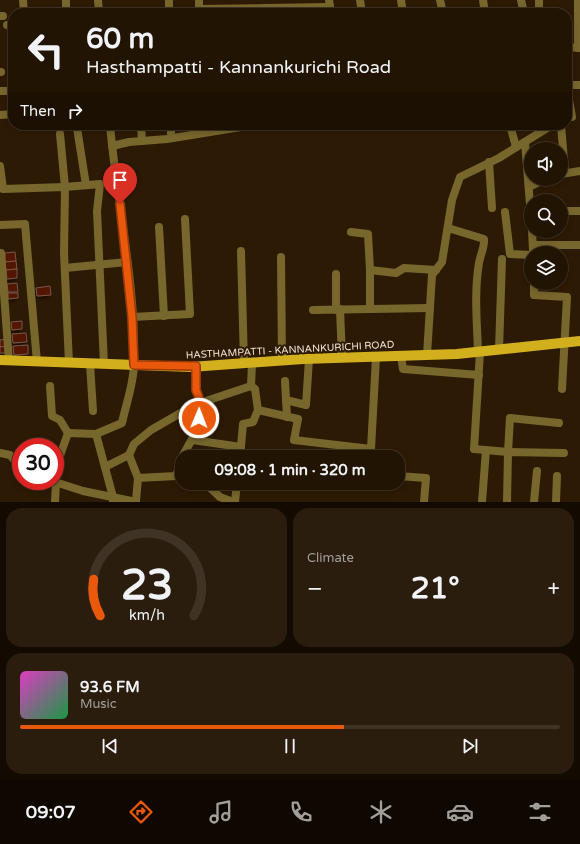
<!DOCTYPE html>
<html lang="en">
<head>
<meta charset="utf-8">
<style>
	:root { --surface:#221403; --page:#2a1d0d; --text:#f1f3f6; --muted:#a29e9a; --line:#3f3325; --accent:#ea580c }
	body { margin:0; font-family:"Varela Round",sans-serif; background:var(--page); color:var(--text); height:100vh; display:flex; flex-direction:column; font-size:15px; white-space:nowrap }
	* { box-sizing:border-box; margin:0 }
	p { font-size:13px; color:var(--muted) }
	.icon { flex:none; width:22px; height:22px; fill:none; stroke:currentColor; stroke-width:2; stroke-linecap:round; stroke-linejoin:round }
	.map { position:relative; height:502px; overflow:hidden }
	.side { display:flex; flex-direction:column; gap:6px; padding:6px; background:#130b02; flex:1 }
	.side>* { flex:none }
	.banner { position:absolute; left:8px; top:8px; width:564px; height:122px; border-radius:16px; box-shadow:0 2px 6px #0003,0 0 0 1px var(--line); background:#221403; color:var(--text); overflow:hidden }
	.tools { position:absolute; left:524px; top:142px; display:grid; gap:8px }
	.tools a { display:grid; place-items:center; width:44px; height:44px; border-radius:50%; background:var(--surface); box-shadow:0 2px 6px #0003,0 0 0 1px var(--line); font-size:20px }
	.speed { position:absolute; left:12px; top:438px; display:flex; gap:8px; font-size:20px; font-weight:700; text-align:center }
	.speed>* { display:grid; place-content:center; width:52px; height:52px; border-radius:50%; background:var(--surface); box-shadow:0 2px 6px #0003,0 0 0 1px var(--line); line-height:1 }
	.speed .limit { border:6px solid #d22; background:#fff; color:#111 }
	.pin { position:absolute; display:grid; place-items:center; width:34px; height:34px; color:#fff; margin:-41px -17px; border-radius:50% 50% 50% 0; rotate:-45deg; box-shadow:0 0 4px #0007 }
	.pin .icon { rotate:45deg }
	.me { position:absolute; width:44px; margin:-22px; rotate:1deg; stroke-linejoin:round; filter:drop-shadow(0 0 3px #0008) }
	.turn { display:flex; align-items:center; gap:14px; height:84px; padding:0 12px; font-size:18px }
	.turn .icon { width:52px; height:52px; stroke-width:2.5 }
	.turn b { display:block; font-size:28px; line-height:34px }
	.then { display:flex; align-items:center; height:38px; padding:0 12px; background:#0003; gap:8px; font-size:15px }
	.big { font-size:30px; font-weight:800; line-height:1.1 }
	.side .widget { flex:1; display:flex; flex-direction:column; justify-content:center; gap:6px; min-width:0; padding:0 14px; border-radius:16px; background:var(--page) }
	.side .dial { align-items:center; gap:0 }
	.dial svg { height:104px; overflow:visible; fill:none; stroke:var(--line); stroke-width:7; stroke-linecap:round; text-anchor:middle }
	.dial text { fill:var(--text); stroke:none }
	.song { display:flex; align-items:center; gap:12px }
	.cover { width:48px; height:48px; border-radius:6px; background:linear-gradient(135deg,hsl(310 70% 55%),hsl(140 70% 35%)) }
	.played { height:4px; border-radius:2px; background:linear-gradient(90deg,var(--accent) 60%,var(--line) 60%) }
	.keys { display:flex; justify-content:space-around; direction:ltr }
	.heat { display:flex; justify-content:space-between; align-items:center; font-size:22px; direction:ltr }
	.side .tiles { flex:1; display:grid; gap:6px; grid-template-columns:1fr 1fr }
	.widget:last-child { grid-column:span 2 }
	.trip { position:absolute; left:175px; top:450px; width:230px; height:40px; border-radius:16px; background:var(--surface); box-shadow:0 2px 6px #0003,0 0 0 1px var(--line); font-weight:800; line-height:40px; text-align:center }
	.menu { display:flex; height:64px; justify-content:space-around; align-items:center; background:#0e0801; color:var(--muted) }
	.menu .icon { width:28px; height:28px }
	.menu .on { color:var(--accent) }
	.menu b { font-size:18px; color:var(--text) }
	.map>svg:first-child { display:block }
	.building { fill:#531701; stroke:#76564b; filter:url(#shadow) }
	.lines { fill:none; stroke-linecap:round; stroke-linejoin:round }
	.minor { stroke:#77672d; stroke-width:8 }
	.major { stroke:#d2b01d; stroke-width:10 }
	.route-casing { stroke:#983908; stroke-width:10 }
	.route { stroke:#ea580c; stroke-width:7 }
	.labels { text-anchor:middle; stroke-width:4; stroke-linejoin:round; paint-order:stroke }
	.street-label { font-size:10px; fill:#f3e6d8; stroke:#2d1a04 }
</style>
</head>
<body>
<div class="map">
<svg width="580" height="502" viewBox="0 0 580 502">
	<defs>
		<filter id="shadow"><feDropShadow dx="-2" dy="2" stdDeviation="2" flood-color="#0009"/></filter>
	</defs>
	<rect width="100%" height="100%" fill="#2d1a04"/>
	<g class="building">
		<path d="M15 252 16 261 5 262V253Z"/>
		<path d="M16 261 17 269 6 270 5 262Z"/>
		<path d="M17 269V278L7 279 6 270Z"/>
		<path d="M17 283 18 292H8L7 284Z"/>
		<path d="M50 286 51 295 37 296 36 288Z"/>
		<path d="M8 293H18V298L8 299Z"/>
		<path d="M22 321V329L12 330 11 322Z"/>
		<path d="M26 333 27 342 13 343 12 334Z"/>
		<path d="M6 339 7 346 0 347V340Z"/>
		<path d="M28 345V354L14 355 13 346Z"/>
		<path d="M7 346V353H0V347Z"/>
	</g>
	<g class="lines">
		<g class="minor">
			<path d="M23 0 24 13"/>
			<path d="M66 0V13"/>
			<path d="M98 0 99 13"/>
			<path d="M199 0V9L330 7"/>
			<path d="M329 0 331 13"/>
			<path d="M360 0 362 13"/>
			<path d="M401 0 403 13"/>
			<path d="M440 0 443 13"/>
			<path d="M483 0 485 13"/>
			<path d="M521 0 524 13"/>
			<path d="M169 13V0"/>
			<path d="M539 13V0"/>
			<path d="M0 16H3"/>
			<path d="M7 25H13"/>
			<path d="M567 47 580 48"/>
			<path d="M578 48V0"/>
			<path d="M0 72H1"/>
			<path d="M567 85H580"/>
			<path d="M567 89 572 117"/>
			<path d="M0 91H13"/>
			<path d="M0 115 13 114"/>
			<path d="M110 125C117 204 136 284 134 363 134 383 126 404 122 423L96 434 113 497V502"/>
			<path d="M141 125 142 141"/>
			<path d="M171 125V138"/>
			<path d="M510 125 516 147"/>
			<path d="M561 125 565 173"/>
			<path d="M77 128 86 185"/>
			<path d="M60 134 65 187 100 184 97 211 104 364"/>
			<path d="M525 142 531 217"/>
			<path d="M112 146 129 142 167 139 253 125"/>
			<path d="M489 162 492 208"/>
			<path d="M0 166 3 189 65 187 64 253 69 363"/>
			<path d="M561 174 580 171"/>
			<path d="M529 187 546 179"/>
			<path d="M561 211H580"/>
			<path d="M505 212 510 254 531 255"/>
			<path d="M0 225 25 224 37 362"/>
			<path d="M159 227 164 316"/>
			<path d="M448 228 484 239C485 246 480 256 479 263 474 292 477 322 478 352"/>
			<path d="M532 231 533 250"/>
			<path d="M351 232 368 234 370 270 396 273 404 268 436 270"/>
			<path d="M533 245H580"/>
			<path d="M241 251 244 363"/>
			<path d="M1 253 9 361"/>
			<path d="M281 257 282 361"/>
			<path d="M65 268 127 262"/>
			<path d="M370 270V309"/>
			<path d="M534 283V295L567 297 562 389"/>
			<path d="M340 309 342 358"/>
			<path d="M313 310 430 308"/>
			<path d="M336 310V274"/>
			<path d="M132 317 190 314 185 219"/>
			<path d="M499 350 502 259"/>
			<path d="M480 352 474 449 508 452 510 418 559 423"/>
			<path d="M427 355 432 275 442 262 452 200 460 177 499 158 552 125"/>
			<path d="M401 356 403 369 479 375"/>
			<path d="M90 364 93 411"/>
			<path d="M285 381 287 417"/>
			<path d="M50 386 52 416 60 420 68 433"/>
			<path d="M286 400 306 405 309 359"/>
			<path d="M258 410 298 419 294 440 371 449 376 357"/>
			<path d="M193 440 241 447"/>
			<path d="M0 453 10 455 21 468"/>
			<path d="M129 455 138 478 136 501"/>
			<path d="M182 457 196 432 201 403 196 390 195 366"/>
			<path d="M240 457 243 424 253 422 258 410 255 389 251 386"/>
			<path d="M182 458 176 476 182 478"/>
			<path d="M105 467 129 455 134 444 151 430 184 411 206 401 251 386 252 363"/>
			<path d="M55 470 68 433 96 434"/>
			<path d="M398 476 426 478 424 502"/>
			<path d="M138 478 176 476"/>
			<path d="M52 481 83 491 136 502"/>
			<path d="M205 483 220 497 233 502"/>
			<path d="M55 502 56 482"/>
			<path d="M235 502 237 483"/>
			<path d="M482 502 486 450"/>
			<path d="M507 502 508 452 564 453"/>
			<path d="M534 502 537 471"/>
			<path d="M556 502 557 476"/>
		</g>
		<path class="major" d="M0 360 191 367 303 359 457 354 580 341"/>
	</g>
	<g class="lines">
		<g class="route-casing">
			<path id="route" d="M120 204 132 317 134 365 196 366V390L201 403 199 418"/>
		</g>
		<use href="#route" class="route"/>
	</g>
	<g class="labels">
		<g class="street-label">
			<text transform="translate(290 349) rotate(-3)" y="4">HASTHAMPATTI - KANNANKURICHI ROAD</text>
		</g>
	</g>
</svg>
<div class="tools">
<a><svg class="icon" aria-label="sound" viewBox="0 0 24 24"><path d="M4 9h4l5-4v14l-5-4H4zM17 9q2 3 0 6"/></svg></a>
<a><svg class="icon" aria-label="search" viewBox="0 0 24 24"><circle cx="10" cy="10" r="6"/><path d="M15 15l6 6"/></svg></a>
<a><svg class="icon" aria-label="layers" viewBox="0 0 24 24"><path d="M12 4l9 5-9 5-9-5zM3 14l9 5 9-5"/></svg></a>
</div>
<div class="speed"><div class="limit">30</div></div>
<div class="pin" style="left:120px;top:204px;background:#d93025"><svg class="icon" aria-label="arrive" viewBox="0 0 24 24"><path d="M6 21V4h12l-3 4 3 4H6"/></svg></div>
<svg class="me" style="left:199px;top:418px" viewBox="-20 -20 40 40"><circle r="17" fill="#ea580c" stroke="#fff" stroke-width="3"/><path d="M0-11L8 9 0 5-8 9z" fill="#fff"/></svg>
<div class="trip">09:08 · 1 min · 320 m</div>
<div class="banner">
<div class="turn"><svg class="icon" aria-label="left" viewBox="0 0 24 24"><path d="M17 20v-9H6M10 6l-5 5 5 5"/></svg><div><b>60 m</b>Hasthampatti - Kannankurichi Road</div></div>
<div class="then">Then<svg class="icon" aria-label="right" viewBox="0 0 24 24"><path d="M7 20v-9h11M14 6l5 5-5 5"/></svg></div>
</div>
</div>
<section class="side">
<div class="tiles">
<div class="widget dial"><svg viewBox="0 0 100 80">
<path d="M14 69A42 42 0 1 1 86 69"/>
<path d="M14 69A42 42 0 0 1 9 41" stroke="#ea580c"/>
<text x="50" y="56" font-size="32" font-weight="700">23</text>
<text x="50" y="72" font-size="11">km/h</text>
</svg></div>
<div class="widget"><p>Climate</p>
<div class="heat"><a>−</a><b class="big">21°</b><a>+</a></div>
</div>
<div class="widget">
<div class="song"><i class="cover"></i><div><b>93.6 FM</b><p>Music</p></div></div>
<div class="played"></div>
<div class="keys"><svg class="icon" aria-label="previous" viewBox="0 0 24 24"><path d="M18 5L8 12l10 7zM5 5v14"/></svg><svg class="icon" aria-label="pause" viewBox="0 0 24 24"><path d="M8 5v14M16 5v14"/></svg><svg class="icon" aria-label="next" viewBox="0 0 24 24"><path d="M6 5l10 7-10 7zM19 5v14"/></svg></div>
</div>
</div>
</section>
<nav class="menu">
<b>09:07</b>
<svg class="icon on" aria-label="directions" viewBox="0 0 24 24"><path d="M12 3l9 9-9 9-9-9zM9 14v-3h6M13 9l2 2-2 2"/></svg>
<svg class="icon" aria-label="music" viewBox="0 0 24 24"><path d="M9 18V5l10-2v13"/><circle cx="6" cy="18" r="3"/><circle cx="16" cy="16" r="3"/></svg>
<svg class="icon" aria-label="phone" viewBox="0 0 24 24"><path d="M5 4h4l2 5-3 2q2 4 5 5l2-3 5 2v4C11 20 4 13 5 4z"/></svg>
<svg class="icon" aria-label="climate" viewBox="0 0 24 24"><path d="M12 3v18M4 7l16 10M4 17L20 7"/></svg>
<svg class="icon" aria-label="car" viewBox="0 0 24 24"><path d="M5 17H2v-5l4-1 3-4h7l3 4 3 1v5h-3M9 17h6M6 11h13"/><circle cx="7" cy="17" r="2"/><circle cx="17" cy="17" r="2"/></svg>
<svg class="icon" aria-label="filters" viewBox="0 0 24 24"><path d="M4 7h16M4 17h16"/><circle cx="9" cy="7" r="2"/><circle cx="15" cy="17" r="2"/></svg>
</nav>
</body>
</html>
